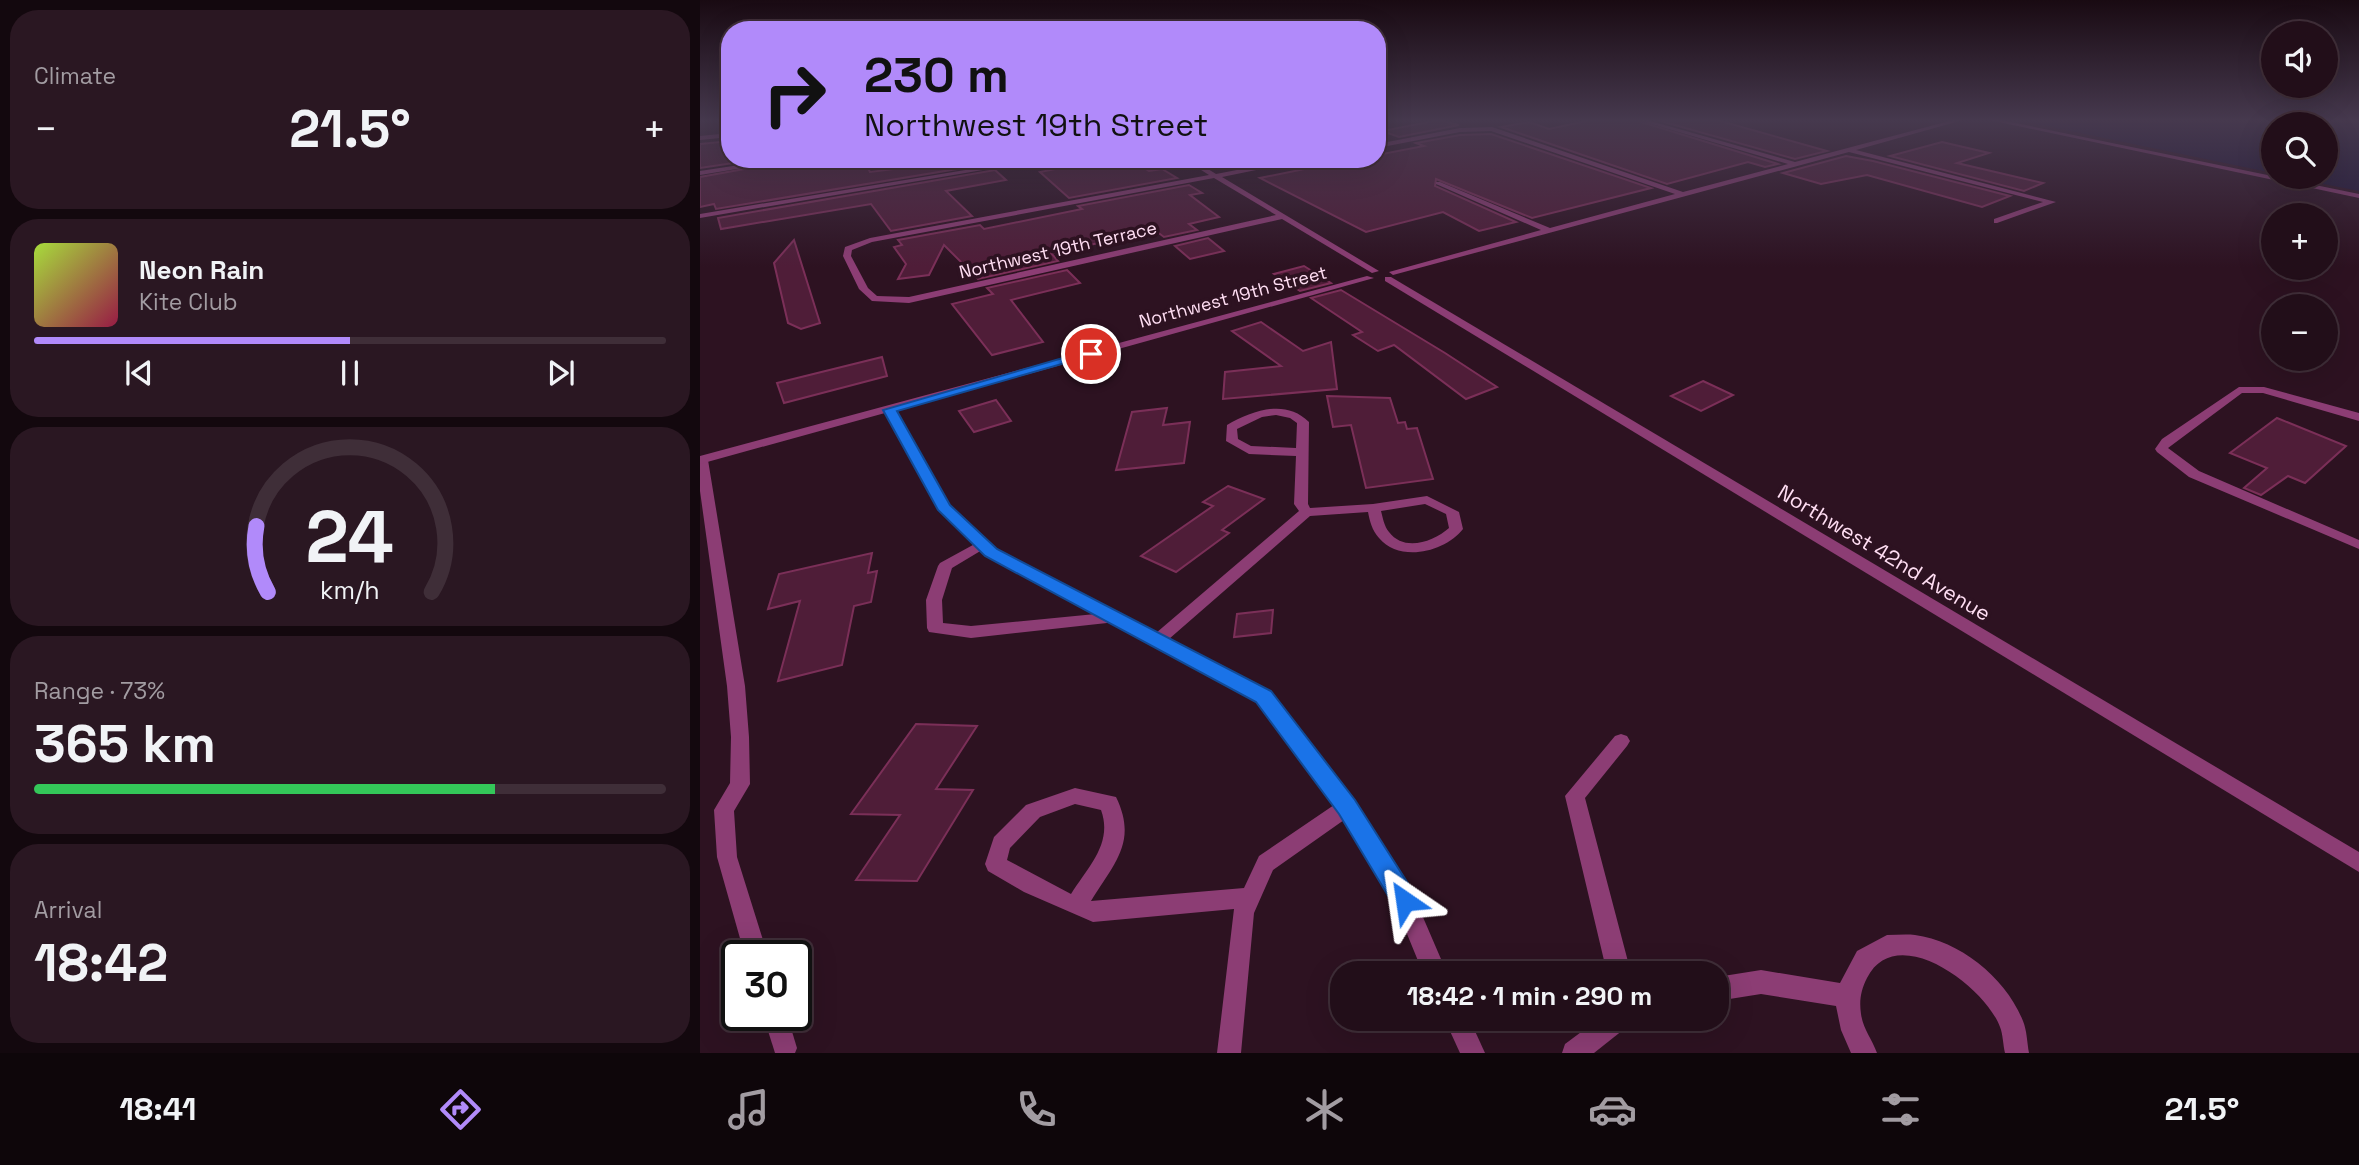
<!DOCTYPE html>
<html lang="en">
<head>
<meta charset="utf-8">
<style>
	:root { --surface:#220e19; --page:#2a1722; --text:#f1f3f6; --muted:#a29ca2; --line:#3f2e38; --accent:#b18afa }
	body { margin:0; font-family:"Space Grotesk",sans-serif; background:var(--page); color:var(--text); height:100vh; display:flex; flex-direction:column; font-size:26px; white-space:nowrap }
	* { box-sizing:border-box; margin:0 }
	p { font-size:23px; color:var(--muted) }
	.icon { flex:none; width:38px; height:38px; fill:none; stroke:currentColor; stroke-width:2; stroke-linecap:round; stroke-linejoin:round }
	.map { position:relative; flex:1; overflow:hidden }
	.details { display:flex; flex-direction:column; gap:10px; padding:10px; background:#13080e; width:700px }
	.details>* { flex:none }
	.guide { position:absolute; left:21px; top:21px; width:665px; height:147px; border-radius:28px; box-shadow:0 7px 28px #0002,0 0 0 2px var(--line); background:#b18afa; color:#111; overflow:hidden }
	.tools { position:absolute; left:1561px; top:21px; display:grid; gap:14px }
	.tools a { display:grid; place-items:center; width:77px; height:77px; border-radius:50%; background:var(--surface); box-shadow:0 7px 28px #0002,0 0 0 2px var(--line); font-size:35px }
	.speed { position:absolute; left:21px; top:940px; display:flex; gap:14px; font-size:35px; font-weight:700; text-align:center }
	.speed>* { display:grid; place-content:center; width:91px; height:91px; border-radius:50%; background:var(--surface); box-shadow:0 7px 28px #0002,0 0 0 2px var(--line); line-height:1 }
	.speed .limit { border:4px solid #111; border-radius:10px; background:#fff; color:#111 }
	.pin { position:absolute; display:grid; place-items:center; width:60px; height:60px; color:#fff; margin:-30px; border:4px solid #fff; border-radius:50%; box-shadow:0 2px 7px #0007 }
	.me { position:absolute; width:77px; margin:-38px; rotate:328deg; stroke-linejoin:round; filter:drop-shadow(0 0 5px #0008) }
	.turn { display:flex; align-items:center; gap:24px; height:147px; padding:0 28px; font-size:32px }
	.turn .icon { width:91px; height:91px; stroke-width:2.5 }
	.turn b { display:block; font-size:49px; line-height:60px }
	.big { font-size:52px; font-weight:700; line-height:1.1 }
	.details .card { flex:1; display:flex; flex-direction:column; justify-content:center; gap:10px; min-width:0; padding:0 24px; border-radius:28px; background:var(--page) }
	.details .dial { align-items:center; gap:0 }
	.dial svg { height:182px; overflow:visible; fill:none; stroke:var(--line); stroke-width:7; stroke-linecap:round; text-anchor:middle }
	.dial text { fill:var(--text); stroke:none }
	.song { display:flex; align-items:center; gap:21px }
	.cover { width:84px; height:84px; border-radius:10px; background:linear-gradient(135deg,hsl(80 70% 55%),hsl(340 70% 35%)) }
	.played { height:7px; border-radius:4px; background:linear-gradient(90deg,var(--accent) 50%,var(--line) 50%) }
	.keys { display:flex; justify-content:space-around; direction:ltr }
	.heat { display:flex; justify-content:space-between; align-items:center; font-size:38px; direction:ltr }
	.charge { height:10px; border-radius:5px; background:linear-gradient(90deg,#34c759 73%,var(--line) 0) }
	.trip { position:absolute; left:630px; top:961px; width:399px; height:70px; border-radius:28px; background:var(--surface); box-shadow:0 7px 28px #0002,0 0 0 2px var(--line); font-weight:700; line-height:70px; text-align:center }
	.dock { display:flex; height:112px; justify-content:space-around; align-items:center; background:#0e060a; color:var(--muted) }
	.dock .icon { width:49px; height:49px }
	.dock .active { color:var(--accent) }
	.dock b { font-size:32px; color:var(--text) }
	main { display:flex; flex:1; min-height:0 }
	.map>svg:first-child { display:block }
	.green { fill:#1c1437 }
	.building { fill:#4f1d38; stroke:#7b2f58; stroke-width:2 }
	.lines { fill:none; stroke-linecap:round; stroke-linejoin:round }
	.service { fill:#8c3d74; fill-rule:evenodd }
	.minor { fill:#8c3d74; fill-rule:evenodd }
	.tertiary { fill:#8c3d74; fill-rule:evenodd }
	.route { fill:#1a73e8; stroke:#114b97; stroke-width:2 }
	.labels { text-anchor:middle; stroke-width:7; stroke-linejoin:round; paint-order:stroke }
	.far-street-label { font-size:18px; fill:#ffdef3; stroke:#2d1221 }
	.street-label { font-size:21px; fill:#ffdef3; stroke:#2d1221 }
</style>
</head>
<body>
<main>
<section class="details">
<div class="card"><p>Climate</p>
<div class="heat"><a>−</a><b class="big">21.5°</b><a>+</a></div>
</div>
<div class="card">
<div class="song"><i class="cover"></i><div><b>Neon Rain</b><p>Kite Club</p></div></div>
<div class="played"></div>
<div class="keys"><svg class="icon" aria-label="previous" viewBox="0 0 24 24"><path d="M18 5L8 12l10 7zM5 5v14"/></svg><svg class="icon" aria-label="pause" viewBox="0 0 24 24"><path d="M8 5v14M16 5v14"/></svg><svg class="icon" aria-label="next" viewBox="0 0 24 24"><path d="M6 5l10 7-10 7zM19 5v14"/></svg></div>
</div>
<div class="card dial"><svg viewBox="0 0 100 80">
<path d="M14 69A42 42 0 1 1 86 69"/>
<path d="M14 69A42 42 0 0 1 9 40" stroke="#b18afa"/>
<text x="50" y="56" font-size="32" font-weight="700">24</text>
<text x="50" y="72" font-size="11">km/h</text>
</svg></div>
<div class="card"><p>Range · 73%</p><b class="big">365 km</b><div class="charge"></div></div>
<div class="card"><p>Arrival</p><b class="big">18:42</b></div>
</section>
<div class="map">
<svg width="1659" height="1053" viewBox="0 0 1659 1053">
	<rect width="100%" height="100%" fill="#2d1221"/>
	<path class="green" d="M1317 120H1659V191L1589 177H1626V124H1573V173Z"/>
	<g class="building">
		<path d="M739 120 759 125 699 137 682 131Z"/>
		<path d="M891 120H935L1078 164 1065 167 1048 162 967 184 801 127 829 122 849 129Z"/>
		<path d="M957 120H1017L1127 151 1095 159Z"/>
		<path d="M791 134 951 188 832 218 736 179 735 186 816 222 779 231 743 212 666 232 560 178 654 159H677V155L724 146 716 143 760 135Z"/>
		<path d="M30 141V159H60L0 168V144Z"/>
		<path d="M1242 142 1289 153 1257 163 1343 183 1324 191 1190 156Z"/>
		<path d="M1146 156 1173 161 1310 196 1282 207 1167 175 1121 184 1083 173Z"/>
		<path d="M99 159H163L170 172 275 159 287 164 16 209 14 204 0 207V177Z"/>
		<path d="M406 159H429L449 171 462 169 477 178 369 198 340 172Z"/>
		<path d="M295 170 306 180 246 191 272 216 191 231 171 204 21 229 18 218Z"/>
		<path d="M489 185 502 193 490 195 519 217 489 224 497 230 464 237 456 231 351 253 358 261 278 279 244 245 229 275 198 279 206 264 194 247 202 245 198 240 280 225 284 229 382 209 378 206Z"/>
		<path d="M508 238 524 251 490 259 475 246Z"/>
		<path d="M94 240 120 323 101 329 88 323 74 263Z"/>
		<path d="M604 266 631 283 600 291 574 274Z"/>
		<path d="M367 270 380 283 311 300 343 342 292 355 252 304 293 294 287 288Z"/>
		<path d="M641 290 745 353 797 387 766 399 694 345 678 351 653 335 662 332 611 298Z"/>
		<path d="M561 322 603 351 631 342 637 389 523 399 525 372 581 366 532 331Z"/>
		<path d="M182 357 187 376 84 403 77 383Z"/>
		<path d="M1003 381 1033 395 1001 411 971 396Z"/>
		<path d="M627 396 690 398 698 423 705 422 707 429 717 428 733 479 666 488 651 425 633 427Z"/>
		<path d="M296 400 311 421 274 432 259 411Z"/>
		<path d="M467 408 463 425 490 422 484 463 416 470 432 412Z"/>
		<path d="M1577 418 1646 446 1605 483 1588 476 1561 495 1544 488 1567 468 1530 453Z"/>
		<path d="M528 486 564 499 522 530 529 533 476 572 441 556 513 506 503 502Z"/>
		<path d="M172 553 168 573 177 571 171 602 154 606 142 665 78 681 100 601 68 609 79 574Z"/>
		<path d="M573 610 571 633 534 637 537 614Z"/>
		<path d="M216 724 277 726 236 789 273 790 217 881 156 880 200 815 151 814Z"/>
	</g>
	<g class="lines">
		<g class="service">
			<path d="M2 456 8 460 45 686 49 737 50 784 34 811 37 857 68 956H45L17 857 14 810 30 783 31 737 27 686 0 491V457Z"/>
			<path d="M282 540 287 541 289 544 287 547 252 568 242 600 243 623 271 626 416 612 422 613 424 617 422 621 416 622 271 638 229 632 227 628 226 600 238 566 240 563Z"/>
			<path d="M63 1015H87L97 1048 95 1053H75Z"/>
		</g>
		<g class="minor">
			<path d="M938 120H947L1095 162 1253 120H1263L1156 150 1356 202 1297 223H1294V219L1343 202 1149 152 693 275 689 272 841 230 736 184V182H740L850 228 975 194 791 131 760 132 677 148V144L760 128 792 127 983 192 1088 164Z"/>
			<path d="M30 133V137L0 140V136Z"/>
			<path d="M79 159H97L0 175V171Z"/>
			<path d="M331 159H347L0 218V214Z"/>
			<path d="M484 159H492L516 174 594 159H609L522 177 679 271 672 273 582 219 209 303 172 301 159 289 143 256 145 247 170 238 509 175ZM514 178 576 215 209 297 177 296 168 288 151 256 152 250 172 242Z"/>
			<path d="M667 276 674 278 195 411 249 505 296 550 456 633 599 511 594 504 596 456 549 454 526 441 527 425C552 411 585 398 609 422L608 504 610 508 673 504 727 496 759 512 763 529C745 552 700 563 679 538 672 530 670 522 668 512L610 516 469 639 570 691 654 801 713 894 747 973H723L696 907 644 820 573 870 554 913 541 1053H517L534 909 393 922 324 892 288 871 285 864 294 837 326 805 375 788 416 797C438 842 414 863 391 901L544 888 559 856 634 805 558 701 286 556 238 510 185 413 0 464V456ZM576 415 590 418 597 423 596 448 551 446 538 439 537 429 562 417ZM725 504 746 514 749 528C733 542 704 552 689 532 684 526 683 518 681 511ZM375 804 401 810C413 843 389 866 371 894L307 860 310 848 340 817Z"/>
			<path d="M685 277H691L1659 852V872L685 281Z"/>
			<path d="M1539 387H1564L1659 413V421L1563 393H1542L1468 448 1499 471 1659 540V549L1489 477 1457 452 1455 449 1462 439Z"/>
			<path d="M921 734 927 736 930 741 927 746 885 798 931 973H907L865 796 915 736Z"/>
			<path d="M1187 935C1196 935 1206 934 1215 935 1260 941 1306 978 1323 1021 1327 1031 1327 1042 1329 1053H1305C1303 1045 1303 1034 1300 1027 1285 986 1196 920 1167 978 1161 990 1159 1000 1161 1014 1163 1029 1172 1039 1177 1053H1151L1141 1030 1136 1006 1061 994 1017 1001V977L1061 970 1140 983 1157 951Z"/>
			<path d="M744 1018H769L785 1053H760Z"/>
			<path d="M900 1018H932L928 1026 894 1053H862L865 1044Z"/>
		</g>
		<path class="tertiary" d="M1289 120H1301L1659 194V198Z"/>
	</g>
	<linearGradient id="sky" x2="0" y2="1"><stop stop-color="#190a12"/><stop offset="0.45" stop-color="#46394e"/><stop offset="1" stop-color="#46394e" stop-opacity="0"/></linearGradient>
	<rect width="1659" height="267" fill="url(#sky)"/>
	<path class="route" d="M387 351 397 354 197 411 250 505 297 549 571 691 655 800 714 893 717 901 714 909 705 912 696 909 639 814 556 702 285 556 238 510 183 410Z"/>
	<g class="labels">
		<g class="far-street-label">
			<text transform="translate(358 250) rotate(-13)" y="6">Northwest 19th Terrace</text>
			<text transform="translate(533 297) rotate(-15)" y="6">Northwest 19th Street</text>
		</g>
		<g class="street-label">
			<text transform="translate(1184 553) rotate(31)" y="7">Northwest 42nd Avenue</text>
		</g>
	</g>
</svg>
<div class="tools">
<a><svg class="icon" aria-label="sound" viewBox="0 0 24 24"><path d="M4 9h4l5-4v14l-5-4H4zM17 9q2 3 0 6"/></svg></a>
<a><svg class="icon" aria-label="search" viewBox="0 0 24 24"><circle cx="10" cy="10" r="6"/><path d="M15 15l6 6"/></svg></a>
<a>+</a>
<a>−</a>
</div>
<div class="speed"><div class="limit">30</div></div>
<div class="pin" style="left:391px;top:354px;background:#d93025"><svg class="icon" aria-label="arrive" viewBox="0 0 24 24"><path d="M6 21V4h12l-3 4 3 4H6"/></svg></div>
<svg class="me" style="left:705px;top:901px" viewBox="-20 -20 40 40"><path d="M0-17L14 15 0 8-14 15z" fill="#1a73e8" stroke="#fff" stroke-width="4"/></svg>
<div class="trip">18:42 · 1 min · 290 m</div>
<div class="guide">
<div class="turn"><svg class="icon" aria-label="right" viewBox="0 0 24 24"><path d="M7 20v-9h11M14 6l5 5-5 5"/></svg><div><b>230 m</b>Northwest 19th Street</div></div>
</div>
</div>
</main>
<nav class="dock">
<b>18:41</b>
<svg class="icon active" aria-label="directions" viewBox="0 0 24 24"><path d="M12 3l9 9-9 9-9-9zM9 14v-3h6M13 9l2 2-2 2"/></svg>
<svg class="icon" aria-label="music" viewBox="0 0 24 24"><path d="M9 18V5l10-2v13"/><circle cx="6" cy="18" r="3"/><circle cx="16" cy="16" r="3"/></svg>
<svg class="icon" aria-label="phone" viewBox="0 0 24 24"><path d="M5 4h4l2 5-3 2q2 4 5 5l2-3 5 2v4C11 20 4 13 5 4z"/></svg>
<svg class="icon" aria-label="climate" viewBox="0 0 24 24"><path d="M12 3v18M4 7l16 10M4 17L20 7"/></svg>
<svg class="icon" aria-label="car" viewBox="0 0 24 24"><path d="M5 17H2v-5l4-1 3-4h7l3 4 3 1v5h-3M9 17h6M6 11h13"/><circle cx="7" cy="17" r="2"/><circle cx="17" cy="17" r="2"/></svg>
<svg class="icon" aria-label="filters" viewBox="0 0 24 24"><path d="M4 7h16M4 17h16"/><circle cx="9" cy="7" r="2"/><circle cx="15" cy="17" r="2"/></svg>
<b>21.5°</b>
</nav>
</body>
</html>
